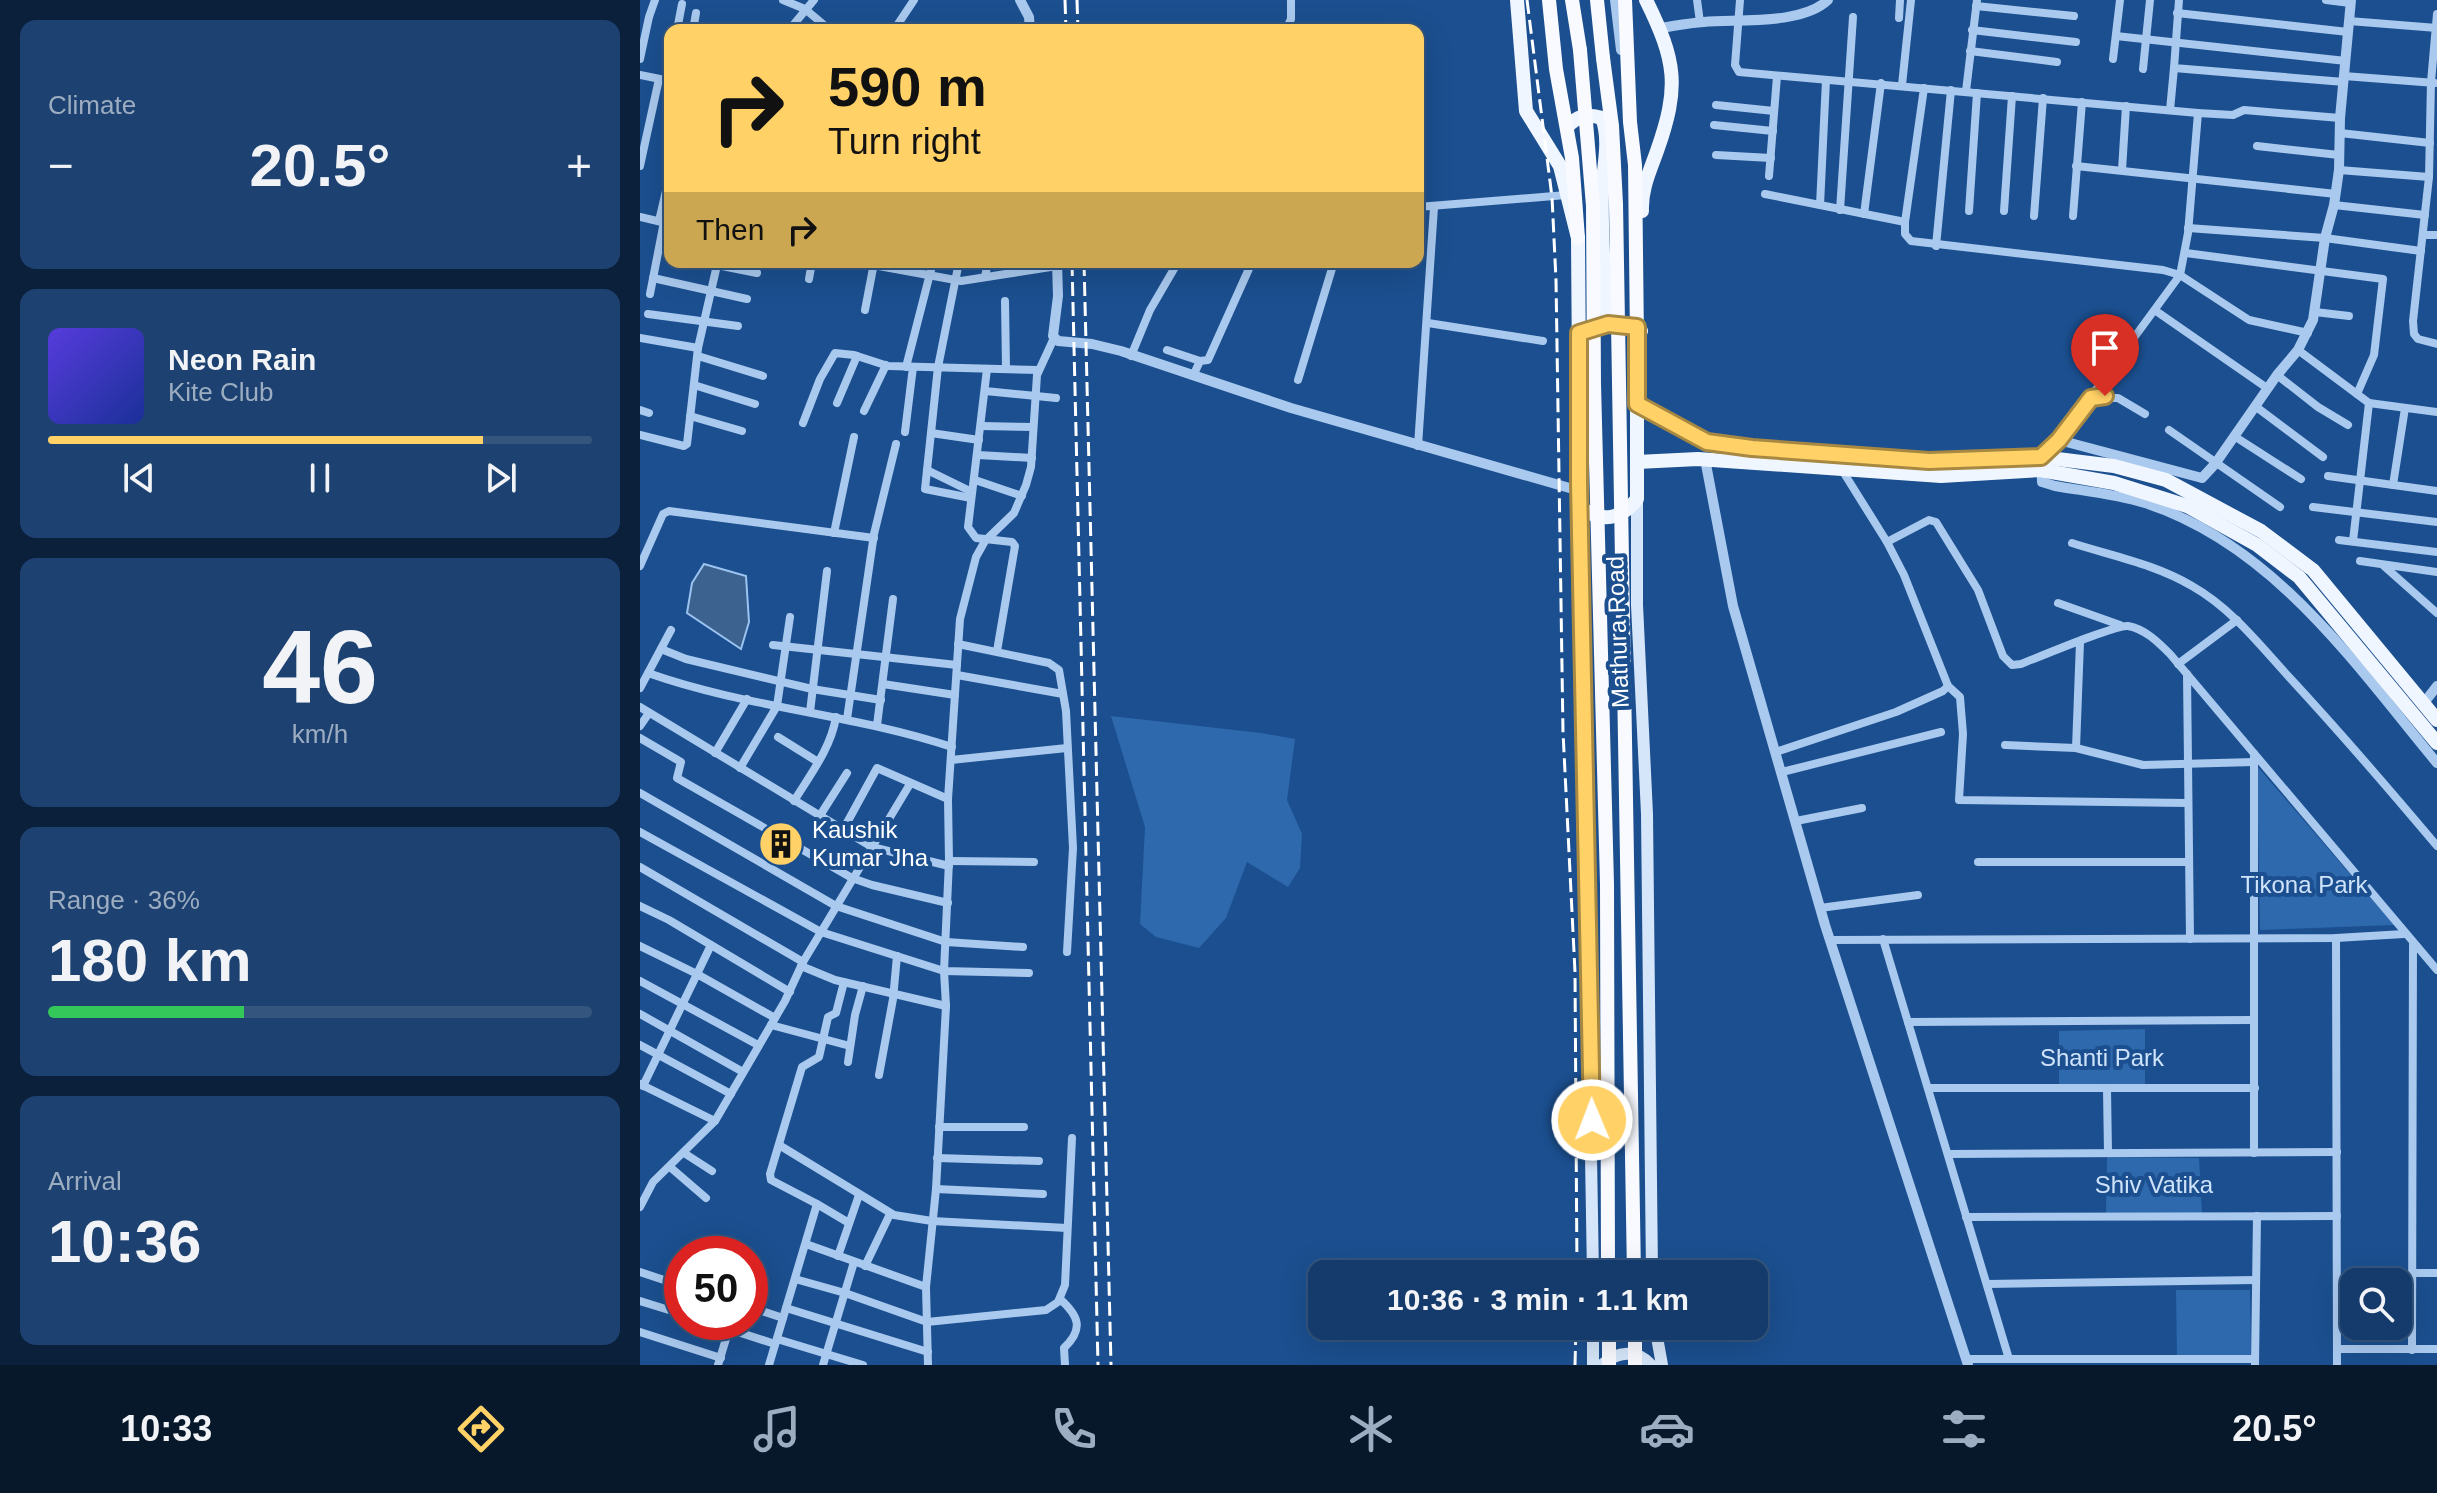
<!DOCTYPE html>
<html lang="en">
<head>
<meta charset="utf-8">
<style>
	:root { --surface:#143b6b; --page:#1d4271; --text:#f1f3f6; --muted:#9dadc1; --line:#33557e; --accent:#ffd166 }
	body { margin:0; font-family:Arial,sans-serif; background:var(--page); color:var(--text); height:100vh; display:flex; flex-direction:column; font-size:30px; white-space:nowrap }
	* { box-sizing:border-box; margin:0 }
	p { font-size:26px; color:var(--muted) }
	.icon { flex:none; width:44px; height:44px; fill:none; stroke:currentColor; stroke-width:2; stroke-linecap:round; stroke-linejoin:round }
	.map { position:relative; flex:1; overflow:hidden }
	.sheet { display:flex; flex-direction:column; gap:20px; padding:20px; background:#0b203b; width:640px }
	.sheet>* { flex:none }
	.hud { position:absolute; left:24px; top:24px; width:760px; height:244px; border-radius:16px; box-shadow:0 8px 32px #0002,0 0 0 2px var(--line); background:#ffd166; color:#111; overflow:hidden }
	.tools { position:absolute; left:1700px; top:1268px; display:grid; gap:16px }
	.tools a { display:grid; place-items:center; width:72px; height:72px; border-radius:16px; background:var(--surface); box-shadow:0 8px 32px #0002,0 0 0 2px var(--line); font-size:40px }
	.speed { position:absolute; left:24px; top:1236px; display:flex; gap:16px; font-size:40px; font-weight:700; text-align:center }
	.speed>* { display:grid; place-content:center; width:104px; height:104px; border-radius:50%; background:var(--surface); box-shadow:0 8px 32px #0002,0 0 0 2px var(--line); line-height:1 }
	.speed .limit { border:12px solid #d22; background:#fff; color:#111 }
	.pin { position:absolute; display:grid; place-items:center; width:68px; height:68px; color:#fff; margin:-82px -34px; border-radius:50% 50% 50% 0; rotate:-45deg; box-shadow:0 0 8px #0007 }
	.pin .icon { rotate:45deg }
	.me { position:absolute; width:88px; margin:-44px; rotate:359deg; stroke-linejoin:round; filter:drop-shadow(0 0 6px #0008) }
	.turn { display:flex; align-items:center; gap:28px; height:168px; padding:0 32px; font-size:36px }
	.turn .icon { width:104px; height:104px; stroke-width:2.5 }
	.turn b { display:block; font-size:56px; line-height:68px }
	.then { display:flex; align-items:center; height:76px; padding:0 32px; background:#0003; gap:16px; font-size:30px }
	.big { font-size:60px; font-weight:800; line-height:1.1 }
	.sheet .card { flex:1; display:flex; flex-direction:column; justify-content:center; gap:12px; min-width:0; padding:0 28px; border-radius:16px; background:var(--page) }
	.sheet .dial { align-items:center; gap:0 }
	.dial b { font-size:104px; line-height:1 }
	.song { display:flex; align-items:center; gap:24px }
	.cover { width:96px; height:96px; border-radius:12px; background:linear-gradient(135deg,hsl(250 70% 55%),hsl(230 70% 35%)) }
	.played { height:8px; border-radius:4px; background:linear-gradient(90deg,var(--accent) 80%,var(--line) 80%) }
	.keys { display:flex; justify-content:space-around; direction:ltr }
	.heat { display:flex; justify-content:space-between; align-items:center; font-size:44px; direction:ltr }
	.charge { height:12px; border-radius:6px; background:linear-gradient(90deg,#34c759 36%,var(--line) 0) }
	.trip { position:absolute; left:668px; top:1260px; width:460px; height:80px; border-radius:16px; background:var(--surface); box-shadow:0 8px 32px #0002,0 0 0 2px var(--line); font-weight:800; line-height:80px; text-align:center }
	.tabs { display:flex; height:128px; justify-content:space-around; align-items:center; background:#08182b; color:var(--muted) }
	.tabs .icon { width:56px; height:56px }
	.tabs .current { color:var(--accent) }
	.tabs b { font-size:36px; color:var(--text) }
	main { display:flex; flex:1; min-height:0 }
	.map>svg:first-child { display:block }
	.green { fill:#2e69ad }
	.water { fill:#3c6290; stroke:#9cc4f0; stroke-width:2 }
	.lines { fill:none; stroke-linecap:round; stroke-linejoin:round }
	.minor { stroke:#a9c9ee; stroke-width:8 }
	.tertiary { stroke:#a9c9ee; stroke-width:10 }
	.secondary { stroke:#d6e6fa; stroke-width:12 }
	.primary { stroke:#f0f6ff; stroke-width:14 }
	.trunk { stroke:#f8faff; stroke-width:14 }
	.rail { stroke:#fff; stroke-width:3; stroke-dasharray:14 6; stroke-linecap:butt }
	.trunk-bridge { stroke:#f8faff; stroke-width:14 }
	.route-casing { stroke:#a68842; stroke-width:20 }
	.route { stroke:#ffd166; stroke-width:14 }
	.labels { text-anchor:middle; stroke-width:8; stroke-linejoin:round; paint-order:stroke }
	.street-label { font-size:24px; fill:#fff; stroke:#1b4f8f }
	.poi-label { font-size:24px; fill:#fff; stroke:#1b4f8f; text-anchor:start }
	.park-label { font-size:24px; fill:#cfe3fa; stroke:#1b4f8f }
</style>
</head>
<body>
<main>
<section class="sheet">
<div class="card"><p>Climate</p>
<div class="heat"><a>−</a><b class="big">20.5°</b><a>+</a></div>
</div>
<div class="card">
<div class="song"><i class="cover"></i><div><b>Neon Rain</b><p>Kite Club</p></div></div>
<div class="played"></div>
<div class="keys"><svg class="icon" aria-label="previous" viewBox="0 0 24 24"><path d="M18 5L8 12l10 7zM5 5v14"/></svg><svg class="icon" aria-label="pause" viewBox="0 0 24 24"><path d="M8 5v14M16 5v14"/></svg><svg class="icon" aria-label="next" viewBox="0 0 24 24"><path d="M6 5l10 7-10 7zM19 5v14"/></svg></div>
</div>
<div class="card dial"><b>46</b><p>km/h</p></div>
<div class="card"><p>Range · 36%</p><b class="big">180 km</b><div class="charge"></div></div>
<div class="card"><p>Arrival</p><b class="big">10:36</b></div>
</section>
<div class="map">
<svg width="1797" height="1365" viewBox="0 0 1797 1365">
	<rect width="100%" height="100%" fill="#1b4f8f"/>
	<g class="green">
		<path d="M471 716 621 733 655 739 647 800 662 834 660 868 648 887 607 862 586 918 559 948 516 937 500 924 505 827Z"/>
		<path d="M1617 766 1754 925 1620 930Z"/>
		<path d="M1505 1029V1086L1419 1085V1031Z"/>
		<path d="M1467 1157 1559 1158 1562 1213H1466Z"/>
		<path d="M1536 1290H1610L1611 1355 1537 1356Z"/>
	</g>
	<path class="water" d="M64 564 106 576 109 622 101 649 47 613 52 583Z"/>
	<g class="lines">
		<g class="minor">
			<path d="M143 0 165 9 190 30"/>
			<path d="M1057 0 1060 22"/>
			<path d="M1100 0 1095 65 1099 72 1558 113 1593 115 1604 110 1700 118"/>
			<path d="M1539 0 1534 68 1704 82"/>
			<path d="M1686 0 1710 3"/>
			<path d="M1336 6 1434 16"/>
			<path d="M1537 13 1708 32"/>
			<path d="M1797 14 1791 82 1789 177 1773 321 1774 334 1778 339 1797 344"/>
			<path d="M1259 18 1260 0"/>
			<path d="M1709 21 1797 28"/>
			<path d="M37 30 42 4"/>
			<path d="M53 30 56 13"/>
			<path d="M149 30 174 0"/>
			<path d="M254 30 274 0"/>
			<path d="M646 30 651 19V0"/>
			<path d="M1332 30 1436 42"/>
			<path d="M1476 36 1706 61"/>
			<path d="M1330 51 1417 62"/>
			<path d="M0 59 9 17 15 0"/>
			<path d="M1473 59 1480 0"/>
			<path d="M1503 69 1510 0"/>
			<path d="M0 75 30 81"/>
			<path d="M1704 76 1795 83"/>
			<path d="M27 80 30 65"/>
			<path d="M1262 85 1271 0"/>
			<path d="M1284 88 1265 222V234L1271 241 1523 270 1540 275 1609 320 1668 333"/>
			<path d="M1326 91 1337 0"/>
			<path d="M1076 105 1134 111"/>
			<path d="M1530 110 1534 68"/>
			<path d="M1074 125 1133 131"/>
			<path d="M1700 133 1790 143"/>
			<path d="M1617 146 1699 155"/>
			<path d="M1076 155 1131 158"/>
			<path d="M0 166 19 79"/>
			<path d="M1436 166 1696 194"/>
			<path d="M1482 170 1486 106"/>
			<path d="M1699 170 1789 177"/>
			<path d="M1129 176 1137 76"/>
			<path d="M1125 194 1265 222"/>
			<path d="M1180 205 1186 80"/>
			<path d="M1694 205 1785 215"/>
			<path d="M778 207 926 195"/>
			<path d="M1200 210 1213 17"/>
			<path d="M1329 211 1337 93"/>
			<path d="M1364 211 1372 96"/>
			<path d="M1224 214 1241 83"/>
			<path d="M1394 216 1403 98"/>
			<path d="M1433 216 1442 102"/>
			<path d="M0 217 30 224"/>
			<path d="M19 221 30 174"/>
			<path d="M1548 228 1685 238 1781 251"/>
			<path d="M1783 235H1797"/>
			<path d="M1296 246 1311 90"/>
			<path d="M1546 253 1743 279 1734 355 1717 394"/>
			<path d="M217 262 321 281 417 266"/>
			<path d="M319 262 298 367 285 489 331 498"/>
			<path d="M345 277 348 262"/>
			<path d="M13 278 107 299"/>
			<path d="M169 279 172 262"/>
			<path d="M10 294 24 222"/>
			<path d="M365 301 366 369"/>
			<path d="M225 310 234 263"/>
			<path d="M1516 311 1627 388"/>
			<path d="M1675 312 1709 316"/>
			<path d="M8 314 98 326"/>
			<path d="M788 323 903 341"/>
			<path d="M0 338 58 348"/>
			<path d="M527 350 560 361"/>
			<path d="M1658 350 1729 403 1797 412"/>
			<path d="M58 356 123 376"/>
			<path d="M491 356 510 310 538 262"/>
			<path d="M266 367 293 262"/>
			<path d="M347 369 328 527 336 538 372 542 375 546 357 651"/>
			<path d="M1637 375 1678 407 1708 425"/>
			<path d="M553 376 560 361 568 360 612 262"/>
			<path d="M658 380 694 262"/>
			<path d="M54 385 115 404"/>
			<path d="M345 391 416 398"/>
			<path d="M1451 398H1478L1505 414"/>
			<path d="M197 403 217 356"/>
			<path d="M1615 406 1683 457"/>
			<path d="M0 410 9 413"/>
			<path d="M224 411 246 365"/>
			<path d="M50 416 102 431"/>
			<path d="M163 423 180 379 195 353 214 355 248 366 398 370"/>
			<path d="M341 426 393 427"/>
			<path d="M1529 430 1640 507"/>
			<path d="M265 432 273 367"/>
			<path d="M291 433 339 440"/>
			<path d="M0 435 44 446 47 444 58 348 77 265 117 273"/>
			<path d="M1594 436 1661 479"/>
			<path d="M1419 440 1540 275 1548 233 1558 113"/>
			<path d="M778 446 794 207"/>
			<path d="M338 455 392 458"/>
			<path d="M287 470 332 492"/>
			<path d="M1688 476 1797 491"/>
			<path d="M335 480 382 496"/>
			<path d="M1753 485 1765 408"/>
			<path d="M1673 507 1797 522"/>
			<path d="M194 533 214 437"/>
			<path d="M1699 540 1797 552"/>
			<path d="M1713 541 1729 403"/>
			<path d="M1247 542 1289 520 1296 522 1338 590 1363 656 1372 665 1381 664C1399 657 1477 624 1488 626 1505 629 1518 642 1530 654L1797 970"/>
			<path d="M1432 543C1472 556 1515 564 1552 586 1591 608 1619 644 1649 677 1700 732 1749 789 1797 846"/>
			<path d="M1720 561 1797 572"/>
			<path d="M0 566 23 514 29 511 234 538"/>
			<path d="M1744 566 1797 613"/>
			<path d="M1418 603 1480 625"/>
			<path d="M318 644 409 663 419 670 426 711 433 848 427 952"/>
			<path d="M133 645 317 665"/>
			<path d="M21 649 46 659 172 689 241 700"/>
			<path d="M1538 664 1597 620"/>
			<path d="M8 673C107 708 213 714 312 747"/>
			<path d="M1547 674 1550 939"/>
			<path d="M317 675 423 694"/>
			<path d="M243 684 315 695"/>
			<path d="M1308 686 1320 697 1323 734 1319 800 1548 803"/>
			<path d="M0 688 31 630"/>
			<path d="M0 707 232 847 309 866"/>
			<path d="M170 712 187 571"/>
			<path d="M207 719 234 534 256 444"/>
			<path d="M237 725 253 599"/>
			<path d="M0 726 9 713"/>
			<path d="M138 737 178 762"/>
			<path d="M0 738 41 762 37 778 212 878 232 885 308 903"/>
			<path d="M1365 745 1436 748 1503 765 1614 762"/>
			<path d="M1436 748 1440 642"/>
			<path d="M1136 752 1256 712 1303 691 1308 686 1264 575 1247 542 1202 470"/>
			<path d="M75 753 107 699"/>
			<path d="M1614 754V1153"/>
			<path d="M311 760 427 748"/>
			<path d="M100 768 137 706 150 617"/>
			<path d="M1142 772 1301 732"/>
			<path d="M0 793 196 906 306 942 383 947"/>
			<path d="M154 801C170 775 191 748 196 717"/>
			<path d="M179 817 207 773"/>
			<path d="M1156 821 1222 808"/>
			<path d="M203 830 237 768 308 799"/>
			<path d="M0 832 181 932 304 971 389 973"/>
			<path d="M309 861 394 862"/>
			<path d="M1338 862H1549"/>
			<path d="M0 867 163 962"/>
			<path d="M0 906 29 920 150 992"/>
			<path d="M1180 908 1278 895"/>
			<path d="M1696 938 1697 1365"/>
			<path d="M1243 939 1369 1359"/>
			<path d="M1190 940 1696 938 1764 934"/>
			<path d="M0 946 57 974 135 1018"/>
			<path d="M161 966 195 980 306 1006"/>
			<path d="M0 981 118 1045"/>
			<path d="M0 1014 103 1072"/>
			<path d="M1268 1022 1613 1020"/>
			<path d="M131 1025 210 1046"/>
			<path d="M0 1045 91 1094"/>
			<path d="M208 1062 215 1015 223 986"/>
			<path d="M239 1075 253 999 257 956"/>
			<path d="M0 1084 75 1121"/>
			<path d="M3 1086 71 945"/>
			<path d="M1289 1088H1615"/>
			<path d="M1467 1089 1468 1153"/>
			<path d="M299 1127H384"/>
			<path d="M139 1145 254 1215 292 1221 427 1228"/>
			<path d="M44 1153 72 1171"/>
			<path d="M1309 1154 1697 1152"/>
			<path d="M297 1158 399 1161"/>
			<path d="M30 1167 66 1198"/>
			<path d="M296 1189 403 1194"/>
			<path d="M177 1204 209 1223"/>
			<path d="M0 1207 13 1182 75 1121 145 1001 163 962 270 784"/>
			<path d="M1326 1217 1697 1216"/>
			<path d="M166 1244 286 1287 288 1365"/>
			<path d="M198 1256 219 1195"/>
			<path d="M225 1266 250 1214"/>
			<path d="M0 1272 42 1286"/>
			<path d="M1772 1273H1797"/>
			<path d="M155 1279 205 1293 287 1322 406 1310 418 1302 425 1285 432 1138"/>
			<path d="M1347 1284 1616 1280"/>
			<path d="M286 1287 296 1189 306 1006 304 971 309 861 308 799 320 619 336 557 345 541 374 513 386 485 391 467 397 375 414 338"/>
			<path d="M420 1299C439 1316 444 1329 424 1348L425 1365"/>
			<path d="M0 1301 42 1314"/>
			<path d="M110 1307 143 1318"/>
			<path d="M146 1308 288 1352"/>
			<path d="M67 1322 135 1344"/>
			<path d="M0 1332 81 1358"/>
			<path d="M137 1339 223 1365"/>
			<path d="M1697 1349H1797"/>
			<path d="M1772 1350 1773 944"/>
			<path d="M1326 1359H1615"/>
			<path d="M78 1365 89 1329"/>
			<path d="M129 1365 177 1204 131 1180 130 1174 162 1067 179 1057 188 1017 196 1013 204 982"/>
			<path d="M183 1365 214 1262"/>
			<path d="M1615 1365 1617 1216"/>
		</g>
		<g class="tertiary">
			<path d="M380 0 389 17 390 30"/>
			<path d="M975 0 981 50"/>
			<path d="M1711 0 1700 118 1699 170 1694 205 1685 238 1673 320 1658 350 1637 375 1575 464 1562 478 1419 440 1401 457 1402 482 1415 486C1444 491 1476 494 1505 503 1634 545 1714 663 1797 763"/>
			<path d="M1020 28C1034 26 1049 23 1064 22 1099 19 1162 25 1188 0"/>
			<path d="M417 262 418 296 413 336 418 341 452 344 481 351 651 408 940 491"/>
			<path d="M1065 459 1093 606 1185 925 1328 1365"/>
			<path d="M1783 704 1797 686"/>
		</g>
		<g class="secondary">
			<path d="M997 499V605L1007 814 1012 1274"/>
			<path d="M940 507 953 1274"/>
			<path d="M953 1326V1365"/>
			<path d="M1015 1326 1022 1365"/>
			<path d="M962 1365C977 1351 997 1349 1011 1365"/>
		</g>
		<g class="primary">
			<path d="M877 0 886 111 920 166 938 238 940 507C962 523 981 520 997 499V340L1001 331"/>
			<path d="M927 127C937 116 947 113 962 118 971 141 963 168 962 192 961 236 964 280 968 324"/>
			<path d="M1002 211C1001 189 1010 171 1017 151 1040 86 1036 61 1006 0"/>
			<path d="M997 404 1005 411 1067 442 1112 448 1289 461 1401 457 1474 466 1526 480 1621 531 1673 570 1797 720"/>
			<path d="M997 462 1058 459 1301 476 1400 470 1474 483 1547 506 1617 545 1659 577 1797 743"/>
		</g>
		<g class="trunk">
			<path d="M909 0 916 69 932 158 938 238"/>
			<path d="M932 0 940 50"/>
			<path d="M957 0 963 58"/>
			<path d="M985 0 990 122 995 165 997 340"/>
		</g>
		<g class="rail">
			<path d="M425 0 426 30"/>
			<path d="M437 0 438 30"/>
			<path d="M887 0 912 197 916 280 923 732 935 972 937 1274"/>
			<path d="M432 262 458 1365"/>
			<path d="M444 262 471 1365"/>
			<path d="M935 1365 936 1326"/>
		</g>
		<g class="trunk-bridge">
			<path d="M940 50 953 206 954 384 967 884 968 1274"/>
			<path d="M963 58 972 126 976 204 994 1274"/>
			<path d="M969 1326V1365"/>
			<path d="M995 1326V1365"/>
		</g>
	</g>
	<g class="lines">
		<g class="route-casing">
			<path id="route" d="M952 1120 939 484V333L968 324 997 327V404L1067 442 1112 448 1289 461 1401 457 1419 440 1451 398 1465 396"/>
		</g>
		<use href="#route" class="route"/>
	</g>
	<defs>
		<g id="building-disc" transform="scale(2.3)"><circle r="9.5" fill="#ffd166" stroke="#1b4f8f"/><path d="M-4-6H4V6H1V3H-1V6H-4ZM-2.5-4.3h1.7v1.8h-1.7ZM.8-4.3h1.7v1.8H.8ZM-2.5-1h1.7V.8h-1.7ZM.8-1h1.7V.8H.8Z" fill="#111"/></g>
	</defs>
	<g fill-rule="evenodd">
		<use href="#building-disc" x="141" y="844"/>
	</g>
	<g class="labels">
		<g class="street-label">
			<text transform="translate(978 632) rotate(-92)" y="8">Mathura Road</text>
		</g>
		<g class="poi-label">
			<text x="172" y="838">Kaushik<tspan x="172" dy="28">Kumar Jha</tspan></text>
		</g>
		<g class="park-label">
			<text x="1664" y="893">Tikona Park</text>
			<text x="1462" y="1066">Shanti Park</text>
			<text x="1514" y="1193">Shiv Vatika</text>
		</g>
	</g>
</svg>
<div class="tools">
<a><svg class="icon" aria-label="search" viewBox="0 0 24 24"><circle cx="10" cy="10" r="6"/><path d="M15 15l6 6"/></svg></a>
</div>
<div class="speed"><div class="limit">50</div></div>
<div class="pin" style="left:1465px;top:396px;background:#d93025"><svg class="icon" aria-label="arrive" viewBox="0 0 24 24"><path d="M6 21V4h12l-3 4 3 4H6"/></svg></div>
<svg class="me" style="left:952px;top:1120px" viewBox="-20 -20 40 40"><circle r="17" fill="#ffd166" stroke="#fff" stroke-width="3"/><path d="M0-11L8 9 0 5-8 9z" fill="#fff"/></svg>
<div class="trip">10:36 · 3 min · 1.1 km</div>
<div class="hud">
<div class="turn"><svg class="icon" aria-label="right" viewBox="0 0 24 24"><path d="M7 20v-9h11M14 6l5 5-5 5"/></svg><div><b>590 m</b>Turn right</div></div>
<div class="then">Then<svg class="icon" aria-label="right" viewBox="0 0 24 24"><path d="M7 20v-9h11M14 6l5 5-5 5"/></svg></div>
</div>
</div>
</main>
<nav class="tabs">
<b>10:33</b>
<svg class="icon current" aria-label="directions" viewBox="0 0 24 24"><path d="M12 3l9 9-9 9-9-9zM9 14v-3h6M13 9l2 2-2 2"/></svg>
<svg class="icon" aria-label="music" viewBox="0 0 24 24"><path d="M9 18V5l10-2v13"/><circle cx="6" cy="18" r="3"/><circle cx="16" cy="16" r="3"/></svg>
<svg class="icon" aria-label="phone" viewBox="0 0 24 24"><path d="M5 4h4l2 5-3 2q2 4 5 5l2-3 5 2v4C11 20 4 13 5 4z"/></svg>
<svg class="icon" aria-label="climate" viewBox="0 0 24 24"><path d="M12 3v18M4 7l16 10M4 17L20 7"/></svg>
<svg class="icon" aria-label="car" viewBox="0 0 24 24"><path d="M5 17H2v-5l4-1 3-4h7l3 4 3 1v5h-3M9 17h6M6 11h13"/><circle cx="7" cy="17" r="2"/><circle cx="17" cy="17" r="2"/></svg>
<svg class="icon" aria-label="filters" viewBox="0 0 24 24"><path d="M4 7h16M4 17h16"/><circle cx="9" cy="7" r="2"/><circle cx="15" cy="17" r="2"/></svg>
<b>20.5°</b>
</nav>
</body>
</html>
